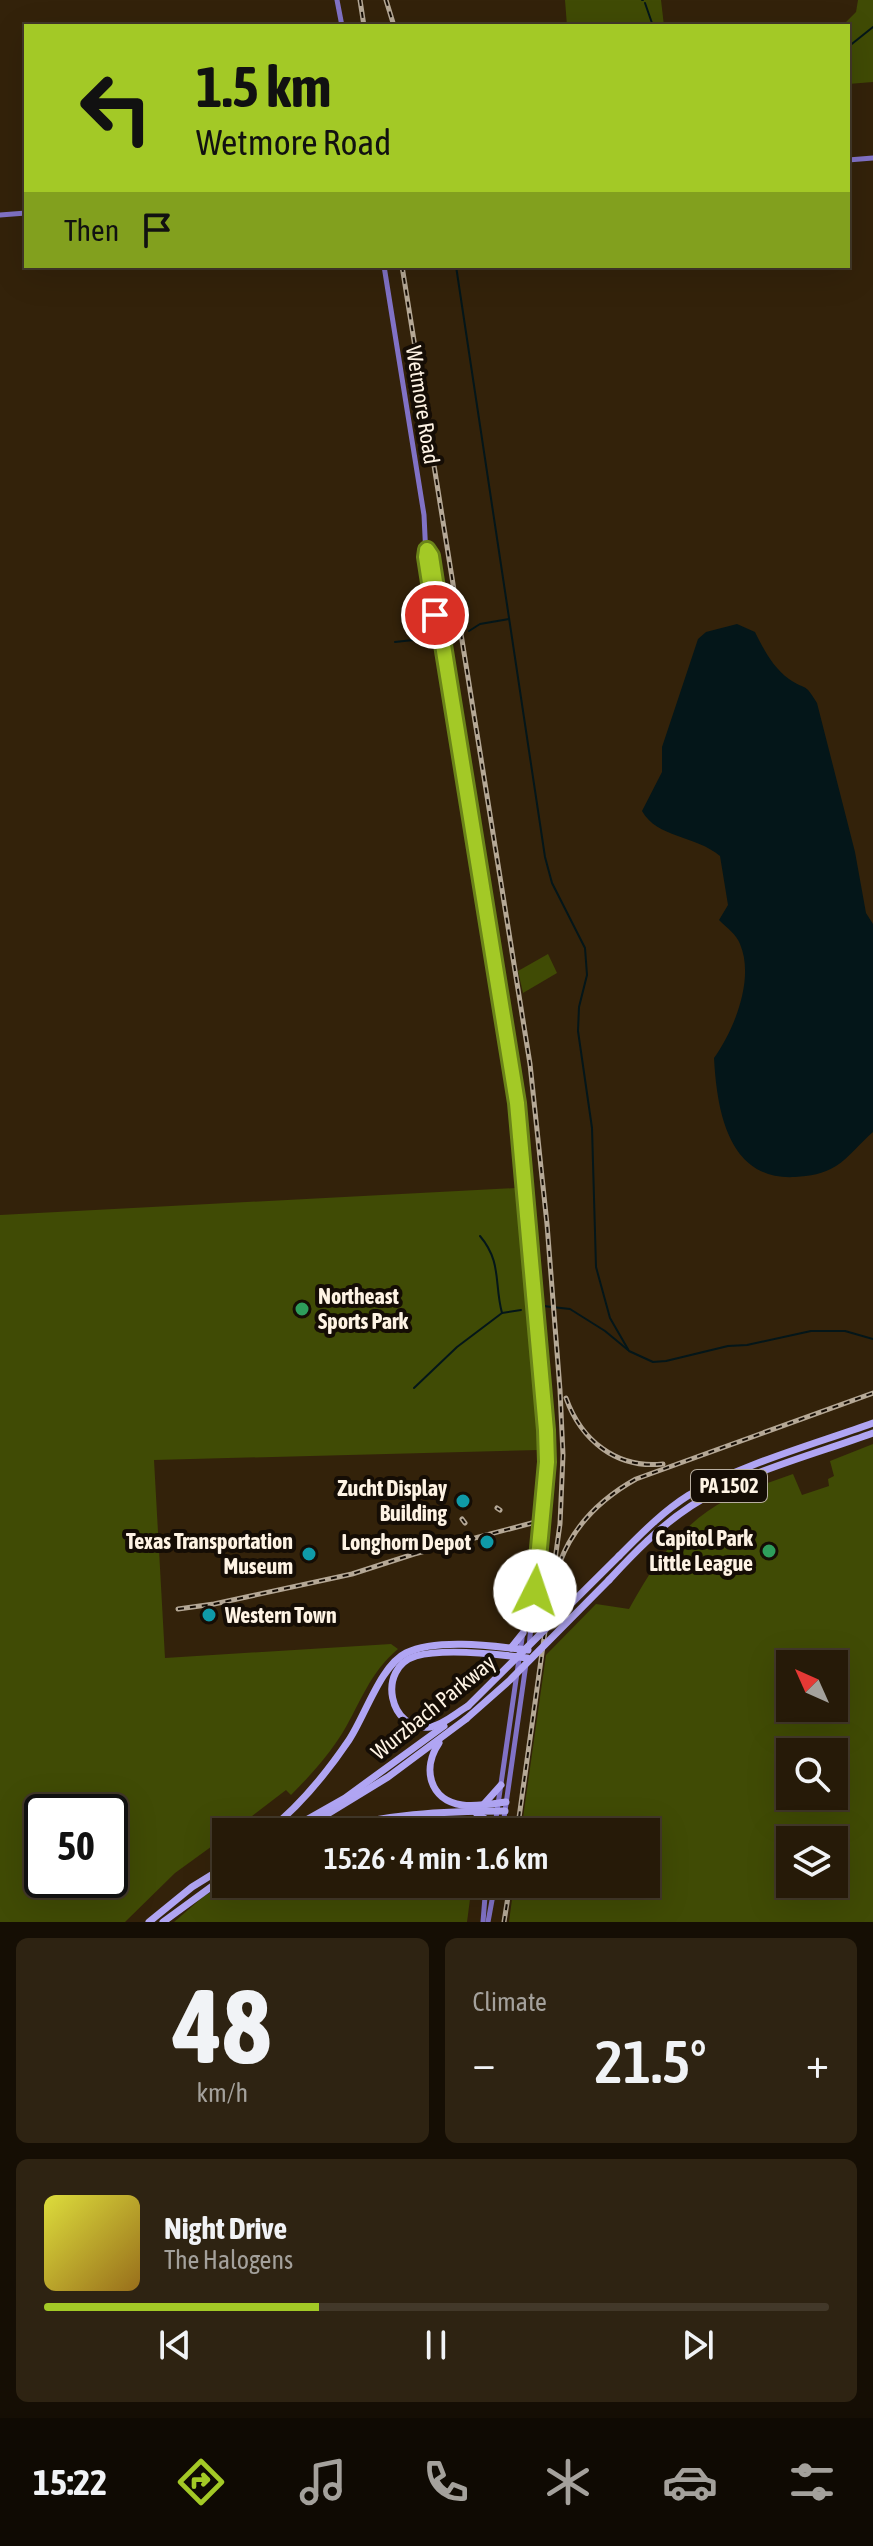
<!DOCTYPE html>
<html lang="en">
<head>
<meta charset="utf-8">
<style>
	:root { --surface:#261a08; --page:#2e2312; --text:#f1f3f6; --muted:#a4a19c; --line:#423829; --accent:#a3c926 }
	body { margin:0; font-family:"Asap Condensed",sans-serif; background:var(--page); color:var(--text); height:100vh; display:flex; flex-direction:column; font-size:30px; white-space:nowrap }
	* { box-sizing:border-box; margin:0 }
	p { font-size:26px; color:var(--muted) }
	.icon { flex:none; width:44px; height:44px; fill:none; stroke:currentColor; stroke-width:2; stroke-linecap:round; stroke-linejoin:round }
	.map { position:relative; height:1922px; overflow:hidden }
	.sheet { display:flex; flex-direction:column; gap:16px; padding:16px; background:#150e04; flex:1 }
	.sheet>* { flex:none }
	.guide { position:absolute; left:24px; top:24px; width:826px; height:244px; border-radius:0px; box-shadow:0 8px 32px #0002,0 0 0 2px var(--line); background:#a3c926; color:#111; overflow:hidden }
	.needle { width:52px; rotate:315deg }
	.fabs { position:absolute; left:776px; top:1650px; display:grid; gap:16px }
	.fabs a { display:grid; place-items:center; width:72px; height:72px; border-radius:0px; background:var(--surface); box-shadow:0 8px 32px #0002,0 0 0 2px var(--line); font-size:40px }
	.speed { position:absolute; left:24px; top:1794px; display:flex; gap:16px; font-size:40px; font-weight:700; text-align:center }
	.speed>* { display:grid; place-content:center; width:104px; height:104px; border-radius:50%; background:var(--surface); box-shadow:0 8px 32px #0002,0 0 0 2px var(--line); line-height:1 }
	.speed .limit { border:4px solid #111; border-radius:12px; background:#fff; color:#111 }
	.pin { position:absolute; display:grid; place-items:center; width:68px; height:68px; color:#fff; margin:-34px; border:4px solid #fff; border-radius:50%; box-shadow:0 2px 8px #0007 }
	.me { position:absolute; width:88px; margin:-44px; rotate:4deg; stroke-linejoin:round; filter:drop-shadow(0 0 6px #0008) }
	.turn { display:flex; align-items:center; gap:28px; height:168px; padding:0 40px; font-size:36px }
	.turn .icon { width:104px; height:104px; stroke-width:2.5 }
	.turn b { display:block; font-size:56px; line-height:68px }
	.then { display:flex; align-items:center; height:76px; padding:0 40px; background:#0003; gap:16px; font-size:30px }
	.big { font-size:60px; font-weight:600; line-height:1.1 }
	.sheet .widget { flex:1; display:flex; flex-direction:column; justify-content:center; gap:12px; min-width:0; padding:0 28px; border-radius:12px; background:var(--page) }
	.sheet .dial { align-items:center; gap:0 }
	.dial b { font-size:104px; line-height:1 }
	.song { display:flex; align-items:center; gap:24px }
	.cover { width:96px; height:96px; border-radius:12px; background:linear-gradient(135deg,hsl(60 70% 55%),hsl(40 70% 35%)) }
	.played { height:8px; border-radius:4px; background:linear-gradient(90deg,var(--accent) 35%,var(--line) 35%) }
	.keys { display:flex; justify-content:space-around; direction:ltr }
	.heat { display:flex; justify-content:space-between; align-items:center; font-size:44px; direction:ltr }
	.sheet .tiles { flex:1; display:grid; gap:16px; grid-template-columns:1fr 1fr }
	.widget:last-child { grid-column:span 2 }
	.trip { position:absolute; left:212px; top:1818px; width:448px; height:80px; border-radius:0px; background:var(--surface); box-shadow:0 8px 32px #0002,0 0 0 2px var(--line); font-weight:600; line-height:80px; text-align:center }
	.tabs { display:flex; height:128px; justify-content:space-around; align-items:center; background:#0f0a03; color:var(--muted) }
	.tabs .icon { width:56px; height:56px }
	.tabs .on { color:var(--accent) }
	.tabs b { font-size:36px; color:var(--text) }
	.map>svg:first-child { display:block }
	.green { fill:#404b05; fill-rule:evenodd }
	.water { fill:#041619 }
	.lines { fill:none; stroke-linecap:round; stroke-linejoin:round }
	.stream { stroke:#041619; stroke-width:2 }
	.secondary { stroke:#8172c6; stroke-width:5 }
	.highway { stroke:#b0a5f3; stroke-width:7 }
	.rail-casing { stroke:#b5a896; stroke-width:5 }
	.rail { stroke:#150d05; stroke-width:2; stroke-dasharray:6; stroke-linecap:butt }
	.highway-bridge { stroke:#b0a5f3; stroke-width:7 }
	.route-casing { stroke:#6a8319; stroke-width:20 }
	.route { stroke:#a3c926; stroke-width:14 }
	.leisure-dot { fill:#2e9e5b; stroke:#150d05; stroke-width:3 }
	.culture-dot { fill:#0f9aa8; stroke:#150d05; stroke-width:3 }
	.labels { text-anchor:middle; stroke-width:8; stroke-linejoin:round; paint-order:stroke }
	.shield { fill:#150d05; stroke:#b8aea1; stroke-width:2 }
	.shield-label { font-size:20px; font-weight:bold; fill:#fef3e4 }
	.street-label { font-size:22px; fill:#fef3e4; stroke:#150d05 }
	.poi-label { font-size:22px; font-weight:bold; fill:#fef3e4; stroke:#150d05; text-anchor:end }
</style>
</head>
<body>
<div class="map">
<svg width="873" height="1922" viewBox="0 0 873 1922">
	<rect width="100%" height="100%" fill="#33220a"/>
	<g class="green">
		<path d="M565 0H661L664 26H567Z"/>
		<path d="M858 0H873V82L848 84V26H842L856 12Z"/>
		<path d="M548 954 557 973 523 993 518 971Z"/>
		<path d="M516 1188 539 1450 154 1460 165 1658 391 1644 398 1649C370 1672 361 1702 343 1732 329 1755 310 1776 291 1795L286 1790 231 1832H226V1836L175 1873 125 1922H0V1215ZM42 1812H110V1880H42Z"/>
		<path d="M873 1444V1922H509L514 1884H646V1832H521L546 1655 596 1604 629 1609C653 1565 682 1522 728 1499 749 1489 771 1482 793 1474L802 1495 829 1486 828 1479 834 1476 830 1461ZM790 1664H834V1708H790ZM790 1752H834V1796H790ZM790 1840H834V1884H790Z"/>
		<path d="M470 1825 475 1832H349L376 1827Z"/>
		<path d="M226 1884H472L467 1922H174L204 1896Z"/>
	</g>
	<path class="water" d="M737 624 755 632C763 648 773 668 789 679 806 691 804 681 817 703L855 852 866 913 873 924V1132C861 1142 849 1158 836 1166 823 1174 810 1176 795 1177 728 1181 717 1110 714 1058 734 1030 755 979 740 944 737 935 726 927 719 920L728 905 720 856C695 835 657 838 642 811L662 772V747L698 639 706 632Z"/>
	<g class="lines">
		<g class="stream">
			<path d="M642 0H643"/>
			<path d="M645 3 653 26"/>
			<path d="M848 47 873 27"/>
			<path d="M456 266 545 857 552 883 585 948 587 975 579 1007 578 1031 592 1128 596 1267 610 1318 629 1351 653 1362 666 1361 728 1346 747 1345 811 1331H845L873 1339"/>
			<path d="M469 631 480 624 509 619"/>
			<path d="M395 642 450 636"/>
			<path d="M480 1236C502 1262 494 1283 502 1313"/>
			<path d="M543 1306 570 1309 605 1331 628 1350"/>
			<path d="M414 1388 457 1347 502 1313 521 1310"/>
		</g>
		<g class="secondary">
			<path d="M337 0 342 26"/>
			<path d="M848 160 873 158"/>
			<path d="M0 215 26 213"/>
			<path d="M384 266 424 515 426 557 435 615 438 619"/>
			<path d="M427 550 431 556 440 614 439 620 517 1103 543 1396 547 1462 529 1647"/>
			<path d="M494 1832 526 1611 533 1583"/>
			<path d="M502 1832 526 1664"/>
			<path d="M483 1922 486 1884"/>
			<path d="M488 1922 495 1884"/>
		</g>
		<g class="highway">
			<path d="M619 1556C641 1534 662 1512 689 1495 742 1464 815 1444 873 1423"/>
			<path d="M609 1580C634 1553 659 1527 691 1506 741 1473 816 1454 873 1433"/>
			<path d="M511 1648 523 1633"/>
			<path d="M468 1706C456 1713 443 1725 430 1727 389 1732 376 1668 416 1656 445 1648 497 1654 527 1658"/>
			<path d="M439 1743C422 1768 429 1800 462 1805 476 1807 492 1804 506 1802"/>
			<path d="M484 1804 501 1785"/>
			<path d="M476 1813 487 1820 493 1832"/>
			<path d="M267 1832C300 1806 326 1774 349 1740 365 1716 381 1665 406 1653 437 1638 494 1646 528 1650"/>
			<path d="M285 1832 345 1798 444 1726"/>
			<path d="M298 1832 388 1777 466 1719"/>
			<path d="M323 1832C381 1814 445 1811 505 1811"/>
			<path d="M149 1922 192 1887 226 1866"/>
			<path d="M163 1922 226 1876"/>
		</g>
		<g class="rail-casing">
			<g id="rail">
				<path d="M360 0 364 26"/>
				<path d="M386 0 394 26"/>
				<path d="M402 266 530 1064 547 1224 560 1390 563 1455 560 1524 517 1832"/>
				<path d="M566 1398C581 1440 616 1469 663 1464"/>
				<path d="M497 1508 500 1510"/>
				<path d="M462 1519 465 1523"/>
				<path d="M560 1562C574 1525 602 1498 636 1479L873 1393"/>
				<path d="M178 1609 214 1604 352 1574 414 1554 532 1523"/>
				<path d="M504 1922 510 1884"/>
			</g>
		</g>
		<use href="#rail" class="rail"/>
		<g class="highway-bridge">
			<path d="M468 1706 619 1556"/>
			<path d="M466 1719 510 1680 609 1580"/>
		</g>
	</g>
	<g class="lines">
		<g class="route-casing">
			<path id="route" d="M435 615 426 557 427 550 431 556 440 614 439 620 517 1103 546 1430 547 1462 535 1591"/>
		</g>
		<use href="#route" class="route"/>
	</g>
	<g class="leisure-dot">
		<circle cx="302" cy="1309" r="8"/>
		<circle cx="769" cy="1551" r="8"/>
	</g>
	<g class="culture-dot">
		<circle cx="463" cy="1501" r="8"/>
		<circle cx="487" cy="1542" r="8"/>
		<circle cx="309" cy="1554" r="8"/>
		<circle cx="209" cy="1615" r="8"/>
	</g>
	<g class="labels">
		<rect class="shield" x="691" y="1470" width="76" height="32" rx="6"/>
		<g class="shield-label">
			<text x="729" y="1493">PA 1502</text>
		</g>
		<g class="street-label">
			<text transform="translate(423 405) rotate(81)" y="8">Wetmore Road</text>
			<text transform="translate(433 1707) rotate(-39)" y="8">Wurzbach Parkway</text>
		</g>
		<g class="poi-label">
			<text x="318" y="1304" text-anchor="start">Northeast<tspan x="318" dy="25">Sports Park</tspan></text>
			<text x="447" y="1496">Zucht Display<tspan x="447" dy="25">Building</tspan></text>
			<text x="753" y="1546">Capitol Park<tspan x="753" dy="25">Little League</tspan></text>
			<text x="293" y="1549">Texas Transportation<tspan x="293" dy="25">Museum</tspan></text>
			<text x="471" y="1550">Longhorn Depot</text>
			<text x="225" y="1623" text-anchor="start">Western Town</text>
		</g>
	</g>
</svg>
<div class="fabs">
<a><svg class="needle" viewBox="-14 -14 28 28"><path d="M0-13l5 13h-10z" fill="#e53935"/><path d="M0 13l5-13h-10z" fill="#a4a19c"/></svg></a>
<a><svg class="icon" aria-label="search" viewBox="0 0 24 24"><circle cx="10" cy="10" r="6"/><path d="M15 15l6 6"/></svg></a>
<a><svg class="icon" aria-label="layers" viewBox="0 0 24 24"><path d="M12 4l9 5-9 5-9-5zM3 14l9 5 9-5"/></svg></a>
</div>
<div class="speed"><div class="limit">50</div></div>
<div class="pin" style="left:435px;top:615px;background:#d93025"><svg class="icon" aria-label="arrive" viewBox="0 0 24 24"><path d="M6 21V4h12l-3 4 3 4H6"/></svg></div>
<svg class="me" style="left:535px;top:1591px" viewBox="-20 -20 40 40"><circle r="19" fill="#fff"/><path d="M0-13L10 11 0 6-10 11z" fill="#a3c926"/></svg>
<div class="trip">15:26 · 4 min · 1.6 km</div>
<div class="guide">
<div class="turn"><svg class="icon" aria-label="left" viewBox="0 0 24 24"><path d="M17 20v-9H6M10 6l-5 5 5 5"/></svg><div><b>1.5 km</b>Wetmore Road</div></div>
<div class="then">Then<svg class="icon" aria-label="arrive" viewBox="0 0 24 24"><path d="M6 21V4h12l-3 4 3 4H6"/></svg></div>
</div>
</div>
<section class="sheet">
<div class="tiles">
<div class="widget dial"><b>48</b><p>km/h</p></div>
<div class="widget"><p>Climate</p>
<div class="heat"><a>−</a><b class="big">21.5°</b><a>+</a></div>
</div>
<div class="widget">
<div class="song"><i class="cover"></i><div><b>Night Drive</b><p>The Halogens</p></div></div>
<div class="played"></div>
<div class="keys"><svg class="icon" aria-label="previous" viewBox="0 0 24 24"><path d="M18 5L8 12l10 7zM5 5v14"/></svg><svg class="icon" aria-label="pause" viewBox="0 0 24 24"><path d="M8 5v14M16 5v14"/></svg><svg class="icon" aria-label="next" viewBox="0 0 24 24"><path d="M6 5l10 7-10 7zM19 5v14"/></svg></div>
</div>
</div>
</section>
<nav class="tabs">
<b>15:22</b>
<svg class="icon on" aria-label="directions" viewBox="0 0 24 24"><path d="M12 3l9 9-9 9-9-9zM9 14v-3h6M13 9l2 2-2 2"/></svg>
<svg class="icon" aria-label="music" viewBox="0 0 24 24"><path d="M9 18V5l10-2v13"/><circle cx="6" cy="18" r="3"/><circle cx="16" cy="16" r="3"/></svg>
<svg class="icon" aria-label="phone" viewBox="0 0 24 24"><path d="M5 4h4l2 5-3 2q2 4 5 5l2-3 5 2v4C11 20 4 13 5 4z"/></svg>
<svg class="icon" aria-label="climate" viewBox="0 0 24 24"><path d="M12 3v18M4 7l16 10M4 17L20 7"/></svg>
<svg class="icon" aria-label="car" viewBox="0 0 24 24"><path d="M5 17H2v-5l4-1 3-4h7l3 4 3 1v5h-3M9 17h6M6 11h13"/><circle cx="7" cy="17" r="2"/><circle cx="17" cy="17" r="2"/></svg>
<svg class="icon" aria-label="filters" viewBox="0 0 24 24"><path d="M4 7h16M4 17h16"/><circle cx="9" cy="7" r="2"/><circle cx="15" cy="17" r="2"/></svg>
</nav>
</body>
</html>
